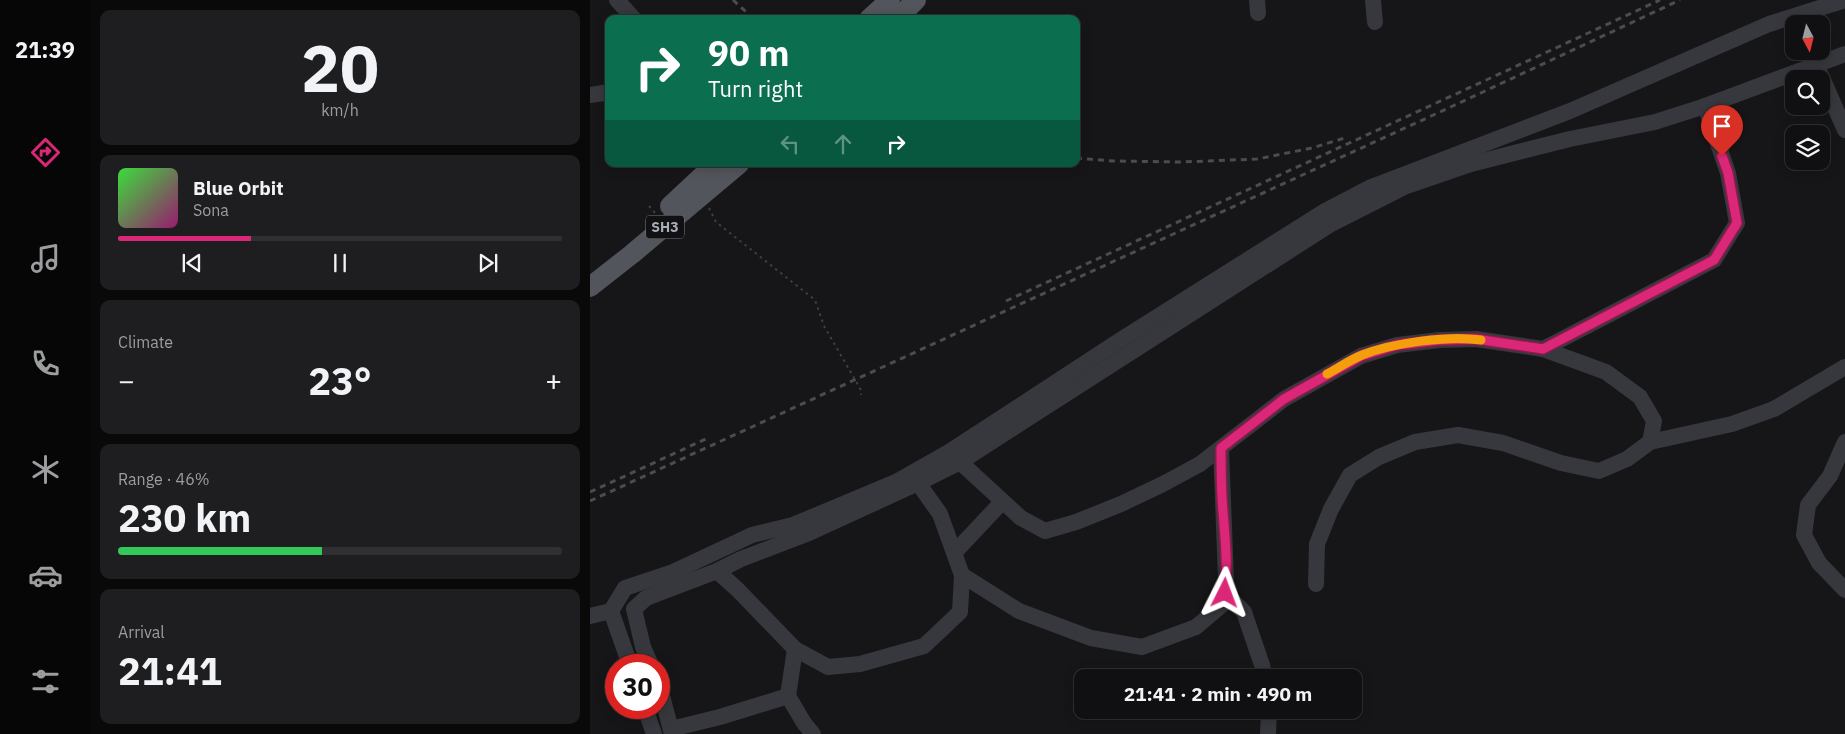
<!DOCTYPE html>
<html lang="en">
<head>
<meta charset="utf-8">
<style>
	:root { --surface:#101012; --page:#1e1e20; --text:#f1f3f6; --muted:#9c9d9f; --line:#303032; --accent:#db2777 }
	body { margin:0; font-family:"IBM Plex Sans",sans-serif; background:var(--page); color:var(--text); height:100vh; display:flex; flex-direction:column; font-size:19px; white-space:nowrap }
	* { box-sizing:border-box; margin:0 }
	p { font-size:16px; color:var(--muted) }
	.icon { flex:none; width:28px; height:28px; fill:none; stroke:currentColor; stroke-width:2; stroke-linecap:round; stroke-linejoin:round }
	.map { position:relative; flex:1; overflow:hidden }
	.side { display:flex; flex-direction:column; gap:10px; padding:10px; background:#09090a; width:500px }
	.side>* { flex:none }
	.banner { position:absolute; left:15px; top:15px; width:475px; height:152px; border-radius:10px; box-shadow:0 2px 12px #0003,0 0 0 1px var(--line); background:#0b6e4f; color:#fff; overflow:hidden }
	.needle { width:32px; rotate:173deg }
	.controls { position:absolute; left:1195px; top:15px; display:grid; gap:10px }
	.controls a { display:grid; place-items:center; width:45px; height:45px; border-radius:10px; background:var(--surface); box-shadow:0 2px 12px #0003,0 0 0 1px var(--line); font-size:25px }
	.speed { position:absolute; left:15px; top:654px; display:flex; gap:10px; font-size:25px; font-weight:700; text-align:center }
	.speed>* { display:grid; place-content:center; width:65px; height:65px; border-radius:50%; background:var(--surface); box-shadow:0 2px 12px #0003,0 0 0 1px var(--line); line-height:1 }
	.speed .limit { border:8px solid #d22; background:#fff; color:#111 }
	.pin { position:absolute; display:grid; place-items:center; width:42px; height:42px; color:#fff; margin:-51px -21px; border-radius:50% 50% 50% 0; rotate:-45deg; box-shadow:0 0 5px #0007 }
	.pin .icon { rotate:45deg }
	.me { position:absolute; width:55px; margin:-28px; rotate:3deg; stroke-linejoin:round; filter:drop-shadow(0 0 4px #0008) }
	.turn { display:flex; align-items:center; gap:18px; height:105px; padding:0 20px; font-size:22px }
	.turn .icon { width:65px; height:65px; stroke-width:2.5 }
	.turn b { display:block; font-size:35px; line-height:42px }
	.lanes { display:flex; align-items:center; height:48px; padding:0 20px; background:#0003; justify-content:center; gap:25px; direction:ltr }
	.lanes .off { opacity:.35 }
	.big { font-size:38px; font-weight:800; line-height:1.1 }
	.side .tile { flex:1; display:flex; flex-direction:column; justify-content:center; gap:8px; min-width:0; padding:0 18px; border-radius:10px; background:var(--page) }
	.side .dial { align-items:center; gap:0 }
	.dial b { font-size:65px; line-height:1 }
	.song { display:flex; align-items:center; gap:15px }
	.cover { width:60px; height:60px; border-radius:8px; background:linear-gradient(135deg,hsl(120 70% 55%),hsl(320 70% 35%)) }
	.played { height:5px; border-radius:2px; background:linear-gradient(90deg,var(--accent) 30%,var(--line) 30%) }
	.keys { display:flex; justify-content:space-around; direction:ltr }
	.heat { display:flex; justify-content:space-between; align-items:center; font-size:28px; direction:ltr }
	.charge { height:8px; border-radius:4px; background:linear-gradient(90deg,#34c759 46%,var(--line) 0) }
	.trip { position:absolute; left:484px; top:669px; width:288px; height:50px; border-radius:10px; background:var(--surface); box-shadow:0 2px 12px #0003,0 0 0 1px var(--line); font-weight:800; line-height:50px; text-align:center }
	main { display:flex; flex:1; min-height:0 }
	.tab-bar { display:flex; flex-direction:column; width:90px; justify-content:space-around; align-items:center; background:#060607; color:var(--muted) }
	.tab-bar .icon { width:35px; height:35px }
	.tab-bar .selected { color:var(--accent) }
	.tab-bar b { font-size:22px; color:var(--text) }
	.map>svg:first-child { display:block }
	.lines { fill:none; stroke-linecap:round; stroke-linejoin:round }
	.path { stroke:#3d3f44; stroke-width:2; stroke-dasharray:2.5 4; stroke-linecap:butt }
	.minor { stroke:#37383d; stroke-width:16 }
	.major { stroke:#53555c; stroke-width:20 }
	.rail { stroke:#4a4c52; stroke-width:3; stroke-dasharray:6 5; stroke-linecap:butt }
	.route-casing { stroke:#8e194d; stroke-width:12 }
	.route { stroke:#db2777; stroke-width:9 }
	.slow { stroke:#f59e0b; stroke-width:9 }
	.labels { text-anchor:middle; stroke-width:5; stroke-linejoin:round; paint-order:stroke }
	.shield { fill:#111113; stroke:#7b7e86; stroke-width:1 }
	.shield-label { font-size:14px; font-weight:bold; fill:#a8adb8 }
</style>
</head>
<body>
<main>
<nav class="tab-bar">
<b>21:39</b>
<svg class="icon selected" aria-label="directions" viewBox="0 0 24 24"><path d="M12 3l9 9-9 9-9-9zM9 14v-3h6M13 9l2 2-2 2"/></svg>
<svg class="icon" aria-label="music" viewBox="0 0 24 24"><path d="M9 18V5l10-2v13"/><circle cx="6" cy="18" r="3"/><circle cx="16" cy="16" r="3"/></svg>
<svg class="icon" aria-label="phone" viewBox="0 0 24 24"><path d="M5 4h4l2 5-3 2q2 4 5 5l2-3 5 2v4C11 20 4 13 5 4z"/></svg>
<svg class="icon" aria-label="climate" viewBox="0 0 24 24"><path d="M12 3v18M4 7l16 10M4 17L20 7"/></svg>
<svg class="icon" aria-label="car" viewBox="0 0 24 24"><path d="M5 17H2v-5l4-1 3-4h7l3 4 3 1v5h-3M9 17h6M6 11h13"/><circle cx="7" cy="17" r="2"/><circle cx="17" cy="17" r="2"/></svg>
<svg class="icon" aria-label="filters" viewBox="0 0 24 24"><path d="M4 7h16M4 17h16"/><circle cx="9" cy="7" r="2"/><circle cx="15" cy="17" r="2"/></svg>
</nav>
<section class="side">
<div class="tile dial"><b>20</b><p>km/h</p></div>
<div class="tile">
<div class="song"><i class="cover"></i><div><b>Blue Orbit</b><p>Sona</p></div></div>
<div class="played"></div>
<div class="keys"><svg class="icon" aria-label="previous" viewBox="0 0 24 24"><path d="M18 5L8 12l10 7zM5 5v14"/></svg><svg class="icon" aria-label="pause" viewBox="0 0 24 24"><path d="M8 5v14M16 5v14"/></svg><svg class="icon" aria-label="next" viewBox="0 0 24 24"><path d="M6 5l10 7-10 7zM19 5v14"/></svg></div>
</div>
<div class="tile"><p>Climate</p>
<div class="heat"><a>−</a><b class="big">23°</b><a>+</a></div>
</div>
<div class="tile"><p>Range · 46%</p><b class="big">230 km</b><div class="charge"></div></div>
<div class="tile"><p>Arrival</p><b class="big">21:41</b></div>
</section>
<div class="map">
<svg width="1255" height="734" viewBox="0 0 1255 734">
	<rect width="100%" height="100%" fill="#161618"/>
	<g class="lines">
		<g class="path">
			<path d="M59 206 66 214"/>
			<path d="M119 208 126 222 225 300 234 326 271 390V395"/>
		</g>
		<g class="minor">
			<path d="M27 0 44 19"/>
			<path d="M667 0 668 13"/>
			<path d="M783 0 785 22"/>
			<path d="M1226 64 1255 130"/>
			<path d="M0 95 19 92"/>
			<path d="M953 349 1124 260 1147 223 1138 173 1115 106"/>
			<path d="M1060 442 1142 424 1184 409 1255 367"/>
			<path d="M1255 442 1240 476 1218 505 1214 535 1229 563 1255 590"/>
			<path d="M370 462 431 518 455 531 486 522 531 504 573 484 610 464 694 399 771 356 807 345 850 340 886 339 953 349 1016 372 1050 397 1064 421 1060 442 1037 459 1009 471 971 463 913 443 868 435 825 442 789 457 760 475 741 509 727 544 726 584"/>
			<path d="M364 553 412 502"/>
			<path d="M127 571 148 590 205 649 238 667 270 664 334 646 370 612 372 575 350 514 328 483"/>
			<path d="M372 575 429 611 501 638 552 647 606 627 633 604 636 579 631 448"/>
			<path d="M635 593 654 612 672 665 675 678"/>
			<path d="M21 611 40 665"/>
			<path d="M0 616 21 611 35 588 83 572 162 535 203 525 306 482 359 452 529 341 735 211 779 188 980 111 1179 24 1255 0"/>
			<path d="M205 649 198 696 214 723 223 734"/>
			<path d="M61 665 53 647 44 609 56 598 127 571 151 559 219 533 328 483 370 462 741 224 814 187 881 164 980 139 1065 122 1115 106 1255 54"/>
			<path d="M69 684 82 734"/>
			<path d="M55 708 64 734"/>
			<path d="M81 729 130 717 198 696"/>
			<path d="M678 734 679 710"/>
		</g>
		<g class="major">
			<path d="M279 19 300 0"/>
			<path d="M307 19 326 0"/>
			<path d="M80 206 125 164"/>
			<path d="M0 287 42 254 149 164"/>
		</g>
		<g class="rail">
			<path d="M143 0 164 19"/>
			<path d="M486 158 523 161 592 162 667 159 722 148 758 137"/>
			<path d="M416 301 1070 0"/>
			<path d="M0 492 118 438"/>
			<path d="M0 501 850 112 1090 0"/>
		</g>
	</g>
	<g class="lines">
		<g class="route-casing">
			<path id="route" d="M635 593C638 565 635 538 633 511 631 490 631 469 631 448L694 399 771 356 807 345 850 340 886 339 953 349 1124 260 1147 223 1138 173 1132 156"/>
		</g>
		<use href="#route" class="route"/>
		<path class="slow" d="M737 374C748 368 760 360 772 355 802 343 859 335 891 340"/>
	</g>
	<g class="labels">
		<rect class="shield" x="56" y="215.5" width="38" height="23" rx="4"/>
		<g class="shield-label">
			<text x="75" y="232">SH3</text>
		</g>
	</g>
</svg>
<div class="controls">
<a><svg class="needle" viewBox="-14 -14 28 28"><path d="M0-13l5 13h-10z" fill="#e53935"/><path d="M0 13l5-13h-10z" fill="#9c9d9f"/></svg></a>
<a><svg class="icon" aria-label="search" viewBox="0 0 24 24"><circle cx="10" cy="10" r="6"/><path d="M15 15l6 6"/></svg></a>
<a><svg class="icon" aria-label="layers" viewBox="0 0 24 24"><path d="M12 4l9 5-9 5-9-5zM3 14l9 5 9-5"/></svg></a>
</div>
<div class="speed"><div class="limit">30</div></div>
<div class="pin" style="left:1132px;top:156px;background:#d93025"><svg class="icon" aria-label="arrive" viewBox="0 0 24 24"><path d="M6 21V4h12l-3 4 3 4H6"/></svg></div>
<svg class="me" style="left:635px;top:593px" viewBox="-20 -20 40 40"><path d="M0-17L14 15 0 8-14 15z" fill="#db2777" stroke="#fff" stroke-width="4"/></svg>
<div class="trip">21:41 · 2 min · 490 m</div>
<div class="banner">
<div class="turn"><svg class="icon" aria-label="right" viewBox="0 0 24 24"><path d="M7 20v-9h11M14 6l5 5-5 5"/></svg><div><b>90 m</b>Turn right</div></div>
<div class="lanes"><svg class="icon off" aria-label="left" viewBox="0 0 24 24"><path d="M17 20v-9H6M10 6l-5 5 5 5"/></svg><svg class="icon off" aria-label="ahead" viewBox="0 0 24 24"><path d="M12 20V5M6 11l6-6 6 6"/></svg><svg class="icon" aria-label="right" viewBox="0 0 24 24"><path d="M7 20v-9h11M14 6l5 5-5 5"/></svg></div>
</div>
</div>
</main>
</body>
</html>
